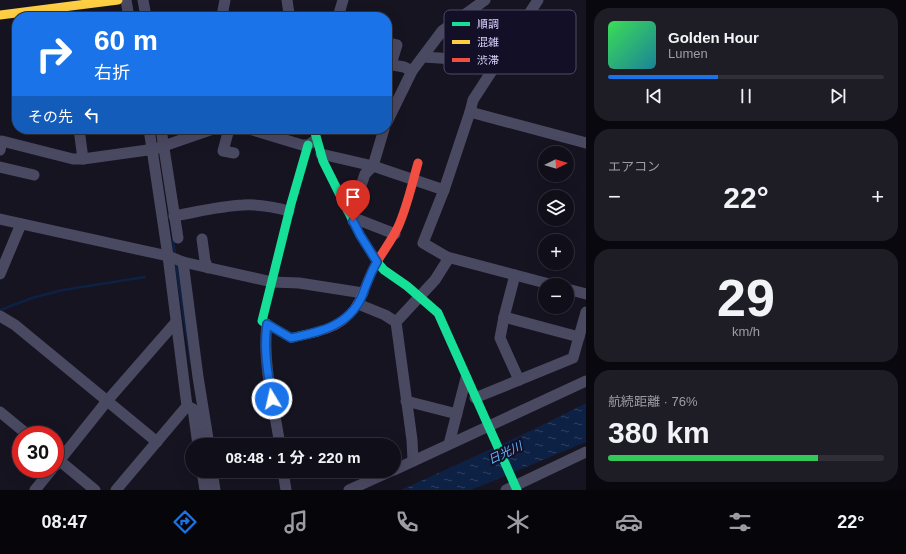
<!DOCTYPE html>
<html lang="ja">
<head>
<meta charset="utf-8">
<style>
	:root { --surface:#100f19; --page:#1e1d26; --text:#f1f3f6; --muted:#9c9ca2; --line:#302f38; --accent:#1a73e8 }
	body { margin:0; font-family:Helvetica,"Noto Sans JP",sans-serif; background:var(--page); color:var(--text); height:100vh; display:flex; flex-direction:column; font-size:15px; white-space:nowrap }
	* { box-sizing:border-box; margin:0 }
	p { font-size:13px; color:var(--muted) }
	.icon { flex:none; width:22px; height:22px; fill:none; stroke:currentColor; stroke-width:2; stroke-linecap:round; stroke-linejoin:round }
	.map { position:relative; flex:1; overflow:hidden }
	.sheet { display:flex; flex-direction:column; gap:8px; padding:8px; background:#09080e; width:320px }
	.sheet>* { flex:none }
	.guide { position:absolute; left:12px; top:12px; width:380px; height:122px; border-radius:16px; box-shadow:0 4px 16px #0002,0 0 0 1px var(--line); background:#1a73e8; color:#fff; overflow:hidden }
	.needle { width:26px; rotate:85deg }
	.buttons { position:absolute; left:538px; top:146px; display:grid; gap:8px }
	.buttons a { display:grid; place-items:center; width:36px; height:36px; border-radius:50%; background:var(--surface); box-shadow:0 4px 16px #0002,0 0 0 1px var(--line); font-size:20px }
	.speed { position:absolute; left:12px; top:426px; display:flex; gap:8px; font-size:20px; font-weight:700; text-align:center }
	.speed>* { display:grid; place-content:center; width:52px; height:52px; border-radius:50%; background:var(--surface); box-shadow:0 4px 16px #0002,0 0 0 1px var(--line); line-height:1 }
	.speed .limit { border:6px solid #d22; background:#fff; color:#111 }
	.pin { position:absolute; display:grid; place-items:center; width:34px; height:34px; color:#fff; margin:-41px -17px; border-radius:50% 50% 50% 0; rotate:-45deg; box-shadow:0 0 4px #0007 }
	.pin .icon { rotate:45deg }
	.me { position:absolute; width:44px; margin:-22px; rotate:351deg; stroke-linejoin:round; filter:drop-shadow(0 0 3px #0008) }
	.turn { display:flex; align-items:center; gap:14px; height:84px; padding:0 16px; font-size:18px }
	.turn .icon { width:52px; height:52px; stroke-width:2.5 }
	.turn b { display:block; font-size:28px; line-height:34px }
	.then { display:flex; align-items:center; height:38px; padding:0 16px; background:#0003; gap:8px; font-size:15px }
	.big { font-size:30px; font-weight:700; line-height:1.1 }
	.sheet .card { flex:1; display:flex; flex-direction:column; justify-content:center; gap:6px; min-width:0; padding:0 14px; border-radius:16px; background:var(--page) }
	.sheet .dial { align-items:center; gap:0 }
	.dial b { font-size:52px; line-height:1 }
	.song { display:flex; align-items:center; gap:12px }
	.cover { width:48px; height:48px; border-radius:6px; background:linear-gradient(135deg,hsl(130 70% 55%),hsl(190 70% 35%)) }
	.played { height:4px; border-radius:2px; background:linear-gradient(90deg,var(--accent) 40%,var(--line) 40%) }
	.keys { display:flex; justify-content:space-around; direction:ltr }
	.heat { display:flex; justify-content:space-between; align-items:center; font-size:22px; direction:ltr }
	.charge { height:6px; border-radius:3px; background:linear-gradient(90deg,#34c759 76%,var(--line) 0) }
	.trip { position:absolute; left:185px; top:438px; width:216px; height:40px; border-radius:20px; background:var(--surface); box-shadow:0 4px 16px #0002,0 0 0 1px var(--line); font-weight:700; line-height:40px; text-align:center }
	.tabs { display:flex; height:64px; justify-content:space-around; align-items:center; background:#06060a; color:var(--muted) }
	.tabs .icon { width:28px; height:28px }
	.tabs .selected { color:var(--accent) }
	.tabs b { font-size:18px; color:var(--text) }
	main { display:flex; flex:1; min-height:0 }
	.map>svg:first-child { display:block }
	.water { fill:url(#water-ripples) }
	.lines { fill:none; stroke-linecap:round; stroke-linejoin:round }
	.stream { stroke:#0d2144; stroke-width:2.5 }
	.street { stroke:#4a4962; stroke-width:11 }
	.fast { stroke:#16e098; stroke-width:9 }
	.slow { stroke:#ffcf43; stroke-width:9 }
	.jam { stroke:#f24e42; stroke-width:9 }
	.route-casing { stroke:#114b97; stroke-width:10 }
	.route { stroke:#1a73e8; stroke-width:7 }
	.labels { text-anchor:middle; stroke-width:4; stroke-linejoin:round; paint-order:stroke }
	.water-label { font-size:12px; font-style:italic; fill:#62b6ff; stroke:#130f26 }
	.key { fill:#130f26; stroke:#4e4a67; stroke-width:1 }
	.key-label { font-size:11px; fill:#d9d4ff }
</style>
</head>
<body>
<main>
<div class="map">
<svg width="586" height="490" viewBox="0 0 586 490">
	<defs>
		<pattern id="water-ripples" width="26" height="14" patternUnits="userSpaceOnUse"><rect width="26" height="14" fill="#0d2144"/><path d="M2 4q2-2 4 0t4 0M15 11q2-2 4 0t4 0" fill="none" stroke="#304060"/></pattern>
	</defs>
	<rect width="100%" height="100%" fill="#161421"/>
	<path class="water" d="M586 403V442L471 490H401L530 431Z"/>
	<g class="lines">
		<g class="stream">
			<path d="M173 239 175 254"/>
			<path d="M176 265 191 363"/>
			<path d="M0 310 32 298 63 290 145 277"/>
		</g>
		<g class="street">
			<path d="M126 0 129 17"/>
			<path d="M143 0 146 17"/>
			<path d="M287 0 289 14"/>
			<path d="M538 0 473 100 470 112 586 143"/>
			<path d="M222 16 225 0"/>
			<path d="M338 17 343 0"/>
			<path d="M387 43 397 45 391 64"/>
			<path d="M423 57 455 59 466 52"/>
			<path d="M387 64 404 67 412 71"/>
			<path d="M387 122 412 71 442 31 485 0"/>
			<path d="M79 129 83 159"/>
			<path d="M161 129 178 238"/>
			<path d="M229 129 223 151 234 153"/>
			<path d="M249 129 302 145H308L314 141"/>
			<path d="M384 129 373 166 444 190"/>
			<path d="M0 150 2 141 73 159H83L155 149 213 129"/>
			<path d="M321 154 373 166"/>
			<path d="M0 167 34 175"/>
			<path d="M348 210 354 206 365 174 373 166"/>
			<path d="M174 216C197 212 220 206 243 205 258 204 274 207 289 211"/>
			<path d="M0 219 168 256 183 262 272 282 299 283 363 293"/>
			<path d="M353 221 359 220 395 234"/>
			<path d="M202 239 205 261 208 268"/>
			<path d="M447 257 553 285"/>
			<path d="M183 262 198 377 209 445"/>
			<path d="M0 274 21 224"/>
			<path d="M515 275 504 317 500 338 519 380"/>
			<path d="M567 289 586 294"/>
			<path d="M358 304 385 315 396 322"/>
			<path d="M0 316 15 325 157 442"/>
			<path d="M504 317 579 337"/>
			<path d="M267 324C262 362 274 407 280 445"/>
			<path d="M475 398 573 358 586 312"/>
			<path d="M406 401 457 414"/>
			<path d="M187 406 193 409 198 445"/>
			<path d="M0 412 28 435"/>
			<path d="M449 444 466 378"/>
			<path d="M55 457 95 490"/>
			<path d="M413 461 412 440 396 322 435 280 447 261V257L423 243 444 190 470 112"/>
			<path d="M55 466 107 401 176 322"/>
			<path d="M394 470 586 381"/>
			<path d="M202 471 205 490"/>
			<path d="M212 471 215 490"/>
			<path d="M283 471 286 490"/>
			<path d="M35 490 52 469"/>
			<path d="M116 490 187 406 168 256 149 129"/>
			<path d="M349 490 391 471"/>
			<path d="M506 490 586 452"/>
		</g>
		<g class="fast">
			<path d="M314 129 323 161 360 235 377 262 384 270 407 286 438 313 517 490"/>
			<path d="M308 145 291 204 262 321 291 338 317 332"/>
		</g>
		<path class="slow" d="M0 15 118 0"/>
		<path class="jam" d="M317 332C329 329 341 324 349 315 361 303 365 285 373 269 380 255 391 242 398 227 407 207 412 184 418 163"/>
	</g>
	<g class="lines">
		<g class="route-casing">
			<path id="route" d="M272 399C268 374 263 349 267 324L291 338C320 332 349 326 362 296 367 284 370 273 377 262L360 235 353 221"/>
		</g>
		<use href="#route" class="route"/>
	</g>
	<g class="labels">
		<g class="water-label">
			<text transform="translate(505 453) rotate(-25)" y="4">日光川</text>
		</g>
	</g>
	<rect x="444" y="10" width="132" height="64" rx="6" class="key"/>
	<rect x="452" y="22" width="18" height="4" fill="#16e098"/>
	<rect x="452" y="40" width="18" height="4" fill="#ffcf43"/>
	<rect x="452" y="58" width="18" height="4" fill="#f24e42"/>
	<g class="key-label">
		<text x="477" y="28">順調</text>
		<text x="477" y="46">混雑</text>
		<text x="477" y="64">渋滞</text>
	</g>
</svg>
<div class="buttons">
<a><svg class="needle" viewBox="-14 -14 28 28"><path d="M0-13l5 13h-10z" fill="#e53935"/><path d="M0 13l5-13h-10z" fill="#9c9ca2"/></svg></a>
<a><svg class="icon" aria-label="layers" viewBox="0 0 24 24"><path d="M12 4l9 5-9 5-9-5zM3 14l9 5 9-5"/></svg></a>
<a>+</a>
<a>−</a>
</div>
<div class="speed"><div class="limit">30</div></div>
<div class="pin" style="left:353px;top:221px;background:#d93025"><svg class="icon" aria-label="arrive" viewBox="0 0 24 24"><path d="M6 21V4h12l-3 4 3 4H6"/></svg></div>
<svg class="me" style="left:272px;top:399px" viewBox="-20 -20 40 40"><circle r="17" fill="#1a73e8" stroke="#fff" stroke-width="3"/><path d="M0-11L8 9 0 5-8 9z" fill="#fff"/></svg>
<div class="trip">08:48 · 1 分 · 220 m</div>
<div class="guide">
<div class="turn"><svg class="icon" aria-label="right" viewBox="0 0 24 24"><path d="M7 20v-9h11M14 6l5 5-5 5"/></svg><div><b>60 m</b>右折</div></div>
<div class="then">その先<svg class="icon" aria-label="left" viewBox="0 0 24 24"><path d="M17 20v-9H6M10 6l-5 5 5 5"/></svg></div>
</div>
</div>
<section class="sheet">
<div class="card">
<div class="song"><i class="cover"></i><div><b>Golden Hour</b><p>Lumen</p></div></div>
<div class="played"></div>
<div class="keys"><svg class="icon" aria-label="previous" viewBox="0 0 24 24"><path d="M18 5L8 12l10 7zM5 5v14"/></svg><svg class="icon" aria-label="pause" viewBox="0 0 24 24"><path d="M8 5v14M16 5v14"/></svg><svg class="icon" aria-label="next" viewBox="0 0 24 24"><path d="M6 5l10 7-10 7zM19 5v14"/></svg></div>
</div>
<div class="card"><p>エアコン</p>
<div class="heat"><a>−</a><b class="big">22°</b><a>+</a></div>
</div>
<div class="card dial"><b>29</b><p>km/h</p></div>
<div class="card"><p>航続距離 · 76%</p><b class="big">380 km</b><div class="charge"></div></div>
</section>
</main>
<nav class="tabs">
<b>08:47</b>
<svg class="icon selected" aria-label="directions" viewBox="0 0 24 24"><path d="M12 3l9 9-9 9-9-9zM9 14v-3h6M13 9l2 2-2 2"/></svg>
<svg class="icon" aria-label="music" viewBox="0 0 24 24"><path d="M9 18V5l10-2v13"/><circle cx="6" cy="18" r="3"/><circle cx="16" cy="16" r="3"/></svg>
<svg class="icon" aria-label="phone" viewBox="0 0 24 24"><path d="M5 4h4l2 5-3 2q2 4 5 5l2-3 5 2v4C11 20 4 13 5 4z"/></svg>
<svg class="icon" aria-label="climate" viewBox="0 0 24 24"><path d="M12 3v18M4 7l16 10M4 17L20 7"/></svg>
<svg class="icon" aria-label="car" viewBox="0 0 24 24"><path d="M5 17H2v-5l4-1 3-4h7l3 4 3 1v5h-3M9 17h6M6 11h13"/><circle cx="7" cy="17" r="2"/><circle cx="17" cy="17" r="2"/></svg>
<svg class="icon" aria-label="filters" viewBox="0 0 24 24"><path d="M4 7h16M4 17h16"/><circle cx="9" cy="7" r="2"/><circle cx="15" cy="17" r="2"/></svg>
<b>22°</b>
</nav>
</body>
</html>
